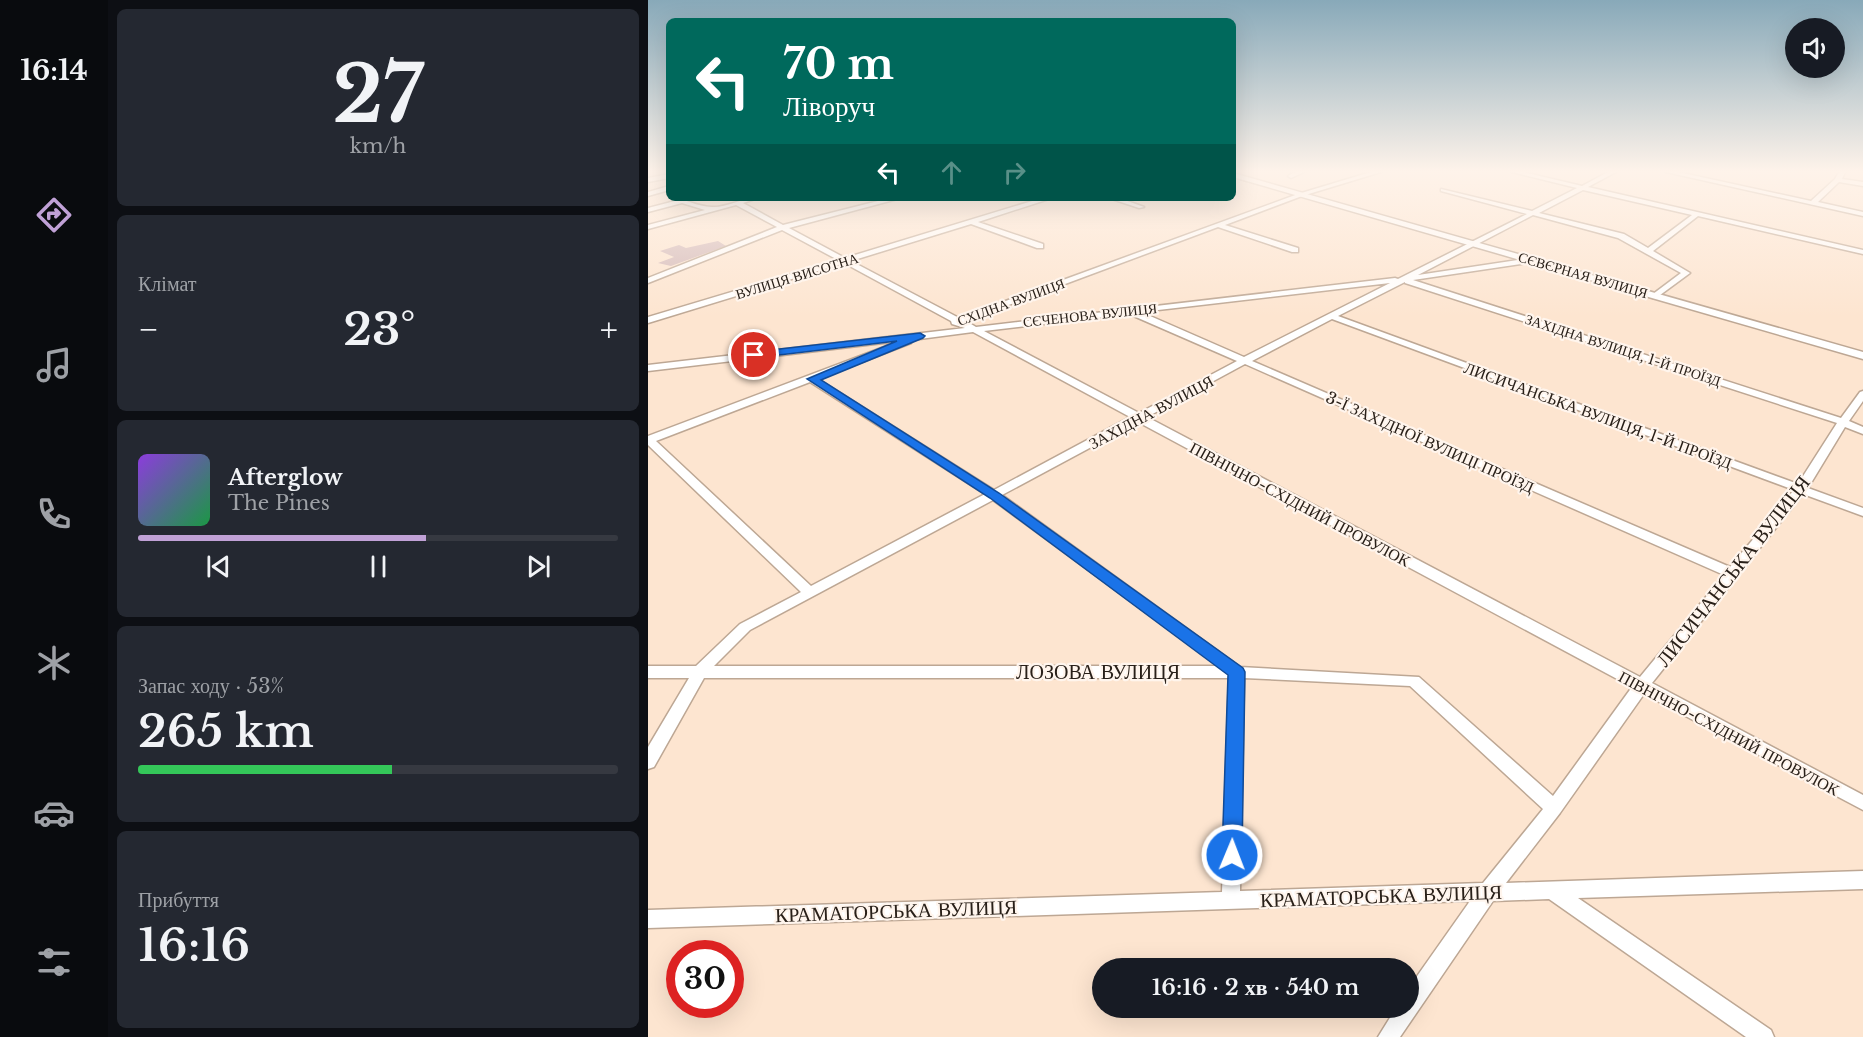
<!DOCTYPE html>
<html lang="uk">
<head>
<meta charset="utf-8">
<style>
	:root { --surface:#171b24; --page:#242831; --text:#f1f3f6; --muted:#9ea1a6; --line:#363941; --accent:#c0a1d6 }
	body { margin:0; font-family:"Libre Baskerville",serif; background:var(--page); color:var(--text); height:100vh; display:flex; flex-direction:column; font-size:22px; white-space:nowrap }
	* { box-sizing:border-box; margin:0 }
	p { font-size:20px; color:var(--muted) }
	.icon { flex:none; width:33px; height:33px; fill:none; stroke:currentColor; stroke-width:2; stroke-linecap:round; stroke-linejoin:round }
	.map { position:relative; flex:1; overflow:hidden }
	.sheet { display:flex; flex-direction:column; gap:9px; padding:9px; background:#0d0f14; width:540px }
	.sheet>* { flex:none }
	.top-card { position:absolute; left:18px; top:18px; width:570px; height:183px; border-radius:9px; box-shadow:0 6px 24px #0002; background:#00695c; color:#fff; overflow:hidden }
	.buttons { position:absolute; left:1137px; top:18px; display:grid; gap:12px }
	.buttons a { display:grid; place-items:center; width:60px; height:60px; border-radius:50%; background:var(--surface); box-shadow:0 6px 24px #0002; font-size:30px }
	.speed { position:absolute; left:18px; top:940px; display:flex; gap:12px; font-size:30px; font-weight:700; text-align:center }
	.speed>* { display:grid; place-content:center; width:78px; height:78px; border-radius:50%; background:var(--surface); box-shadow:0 6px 24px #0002; line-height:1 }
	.speed .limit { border:9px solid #d22; background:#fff; color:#111 }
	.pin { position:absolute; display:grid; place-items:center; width:51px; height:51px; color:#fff; margin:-26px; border:3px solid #fff; border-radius:50%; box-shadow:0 2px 6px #0007 }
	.me { position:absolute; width:66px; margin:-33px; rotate:1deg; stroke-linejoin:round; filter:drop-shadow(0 0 4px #0008) }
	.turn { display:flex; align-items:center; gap:21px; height:126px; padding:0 18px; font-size:27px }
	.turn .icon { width:78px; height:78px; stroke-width:2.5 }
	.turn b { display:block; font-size:42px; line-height:51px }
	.lanes { display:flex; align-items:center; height:57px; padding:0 18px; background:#0003; justify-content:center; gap:30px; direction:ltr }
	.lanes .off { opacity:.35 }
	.big { font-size:45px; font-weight:600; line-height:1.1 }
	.sheet .card { flex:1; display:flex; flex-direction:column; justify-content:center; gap:9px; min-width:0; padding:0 21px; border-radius:9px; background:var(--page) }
	.sheet .dial { align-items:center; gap:0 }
	.dial b { font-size:78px; line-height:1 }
	.song { display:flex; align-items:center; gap:18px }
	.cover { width:72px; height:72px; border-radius:9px; background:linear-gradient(135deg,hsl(270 70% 55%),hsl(140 70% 35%)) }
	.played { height:6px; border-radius:3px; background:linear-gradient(90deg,var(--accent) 60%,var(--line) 60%) }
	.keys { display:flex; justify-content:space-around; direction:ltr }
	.heat { display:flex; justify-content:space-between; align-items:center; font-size:33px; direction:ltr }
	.charge { height:9px; border-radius:4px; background:linear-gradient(90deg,#34c759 53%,var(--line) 0) }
	.trip { position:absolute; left:444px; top:958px; width:327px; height:60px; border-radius:30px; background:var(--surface); box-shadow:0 6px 24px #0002; font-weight:600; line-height:60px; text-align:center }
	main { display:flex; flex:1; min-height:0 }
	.menu { display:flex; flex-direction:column; width:108px; justify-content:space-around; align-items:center; background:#090b0e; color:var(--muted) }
	.menu .icon { width:42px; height:42px }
	.menu .on { color:var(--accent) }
	.menu b { font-size:27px; color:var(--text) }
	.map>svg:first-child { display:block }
	.green { fill:#d3b8b8 }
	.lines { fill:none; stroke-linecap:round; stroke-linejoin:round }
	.minor-casing { stroke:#bda794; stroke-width:3 }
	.tertiary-casing { stroke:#bda794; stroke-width:3 }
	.minor { fill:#fff; fill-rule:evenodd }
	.tertiary { fill:#fff; fill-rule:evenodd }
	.route { fill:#1a73e8; stroke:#114b97; stroke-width:1.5 }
	.labels { text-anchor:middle; stroke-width:4.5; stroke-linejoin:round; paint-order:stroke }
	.far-street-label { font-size:14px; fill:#292019; stroke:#fff5ed }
	.street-label { font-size:16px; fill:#292019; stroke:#fff5ed }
	.near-street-label { font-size:20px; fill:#292019; stroke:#fff5ed }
</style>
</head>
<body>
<main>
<nav class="menu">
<b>16:14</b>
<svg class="icon on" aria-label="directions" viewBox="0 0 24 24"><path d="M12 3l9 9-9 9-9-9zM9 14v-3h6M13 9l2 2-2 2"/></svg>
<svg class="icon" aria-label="music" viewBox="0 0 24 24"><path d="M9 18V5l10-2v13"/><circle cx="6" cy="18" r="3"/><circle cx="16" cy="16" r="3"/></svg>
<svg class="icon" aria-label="phone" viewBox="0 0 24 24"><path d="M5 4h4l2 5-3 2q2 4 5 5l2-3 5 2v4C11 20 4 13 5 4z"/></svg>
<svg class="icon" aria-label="climate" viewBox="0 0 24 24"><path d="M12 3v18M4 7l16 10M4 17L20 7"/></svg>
<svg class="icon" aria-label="car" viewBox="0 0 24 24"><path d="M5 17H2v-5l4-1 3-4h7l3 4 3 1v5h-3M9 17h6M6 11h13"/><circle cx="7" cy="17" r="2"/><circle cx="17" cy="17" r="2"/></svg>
<svg class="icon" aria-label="filters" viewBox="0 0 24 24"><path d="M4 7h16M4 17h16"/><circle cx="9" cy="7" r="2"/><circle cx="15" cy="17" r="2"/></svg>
</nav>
<section class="sheet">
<div class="card dial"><b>27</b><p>km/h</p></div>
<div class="card"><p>Клімат</p>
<div class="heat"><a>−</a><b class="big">23°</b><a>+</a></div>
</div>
<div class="card">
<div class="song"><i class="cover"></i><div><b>Afterglow</b><p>The Pines</p></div></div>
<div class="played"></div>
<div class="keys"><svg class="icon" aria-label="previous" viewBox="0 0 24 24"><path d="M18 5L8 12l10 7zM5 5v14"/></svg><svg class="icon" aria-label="pause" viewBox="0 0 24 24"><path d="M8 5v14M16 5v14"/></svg><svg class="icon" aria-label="next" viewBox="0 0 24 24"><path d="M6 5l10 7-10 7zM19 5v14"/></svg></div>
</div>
<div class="card"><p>Запас ходу · 53%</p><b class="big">265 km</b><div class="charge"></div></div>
<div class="card"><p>Прибуття</p><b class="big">16:16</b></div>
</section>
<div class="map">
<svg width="1215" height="1037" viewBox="0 0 1215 1037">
	<rect width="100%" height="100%" fill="#fde5d0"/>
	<path class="green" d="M70 241 78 246 23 266 10 263 26 257 12 251 31 245 38 248Z"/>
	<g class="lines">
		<g class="minor-casing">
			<g id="minor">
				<path d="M647 172H656L643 178 640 176Z"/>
				<path d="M723 172H733L654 196 577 225 650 248V252H644L570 227 318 321 328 327 747 278 750 279 879 214 793 191V189L884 211 929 188 864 172H875L934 186 960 172H968L940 187 1215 250V254L1050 216 1005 251 1042 273 1008 298H1005V294L1033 273 970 238 885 215 770 275 883 258H886V262L765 280 1193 418 1212 392 1215 391V401L1201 421 1215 427V434L1197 427 1160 488 1215 508V516L1155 494 1004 683 1215 795V810L996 694 912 813 858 883 1215 871V889L930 898 1123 1030 1126 1037H1098L901 899 845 901 752 1037H730L748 1008H760V989L822 901 0 928V910L574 892 581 678H56L6 767 0 769V747L41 678H0V666H48L92 624 153 592 0 445V436L252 341 0 371V365L317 328 304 324 303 321 196 263 0 323V317L190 260 134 230 0 283V278L129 227 88 205 0 229V225L57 210 34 203 0 212V208L27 201 22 198C37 198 49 207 64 207 77 208 94 198 110 198L95 203 135 225 242 198H253L141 228 197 258 394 198H404L330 222 395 244V248H389L323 224 203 261 311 318 650 194ZM935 190 1044 215 1000 248 976 234 891 213ZM757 282V283L1189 423 1150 484 690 316ZM742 283 596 357 493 312ZM481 314 589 361 491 413 336 331ZM684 319 1146 490 1082 567 604 361ZM325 332 482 417 346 490 170 379 263 343 264 340ZM597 364 1076 575 992 677 499 417ZM162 382 337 494 163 586 8 441ZM490 422 984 687 905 796 771 677 592 667 354 495ZM345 500 571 666H66L102 630ZM596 678 762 686 895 809 835 883 592 891Z"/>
				<path d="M1018 172H1030L1163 201 1187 179 1191 172H1197L1194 179 1215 182V186L1191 182 1170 202 1215 212V216Z"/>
				<path d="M21 174V178L0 182V178Z"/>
				<path d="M21 186V190L0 196V192Z"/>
				<path d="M461 198H471L496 207 491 208Z"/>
			</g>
		</g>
		<g class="tertiary-casing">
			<path id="tertiary" d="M585 173 1215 352V359L585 177Z"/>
		</g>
		<use href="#minor" class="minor"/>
		<use href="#tertiary" class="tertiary"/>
	</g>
	<linearGradient id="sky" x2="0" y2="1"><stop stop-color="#88a9b9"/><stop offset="0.54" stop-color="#fef3ea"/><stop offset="1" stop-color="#fef3ea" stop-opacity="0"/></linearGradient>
	<rect width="1215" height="317" fill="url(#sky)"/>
	<path class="route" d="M272 333 277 336 275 338 173 380 351 493 595 668 597 672 594 855 591 862 584 864 577 862 574 855 580 675 342 498 159 379 249 341 106 358 100 355 106 352Z"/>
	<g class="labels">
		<g class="far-street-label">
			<text transform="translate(935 275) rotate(16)" y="5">СЄВЄРНАЯ ВУЛИЦЯ</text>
			<text transform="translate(149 276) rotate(-17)" y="5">ВУЛИЦЯ ВИСОТНА</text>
			<text transform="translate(363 302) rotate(-20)" y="5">СХІДНА ВУЛИЦЯ</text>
			<text transform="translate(442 315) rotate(-6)" y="5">СЄЧЕНОВА ВУЛИЦЯ</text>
			<text transform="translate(975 350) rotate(18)" y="5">ЗАХІДНА ВУЛИЦЯ, 1-Й ПРОЇЗД</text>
		</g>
		<g class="street-label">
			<text transform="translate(503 412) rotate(-28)" y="6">ЗАХІДНА ВУЛИЦЯ</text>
			<text transform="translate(950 415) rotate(20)" y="6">ЛИСИЧАНСЬКА ВУЛИЦЯ, 1-Й ПРОЇЗД</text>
			<text transform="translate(782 442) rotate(24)" y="6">3-Ї ЗАХІДНОЇ ВУЛИЦІ ПРОЇЗД</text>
			<text transform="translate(652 504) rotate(28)" y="6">ПІВНІЧНО-СХІДНИЙ ПРОВУЛОК</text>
			<text transform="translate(1081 733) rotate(28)" y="6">ПІВНІЧНО-СХІДНИЙ ПРОВУЛОК</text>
		</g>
		<g class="near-street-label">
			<text transform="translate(1085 571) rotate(-52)" y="7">ЛИСИЧАНСЬКА ВУЛИЦЯ</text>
			<text x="450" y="679">ЛОЗОВА ВУЛИЦЯ</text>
			<text transform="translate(733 896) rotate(-2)" y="7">КРАМАТОРСЬКА ВУЛИЦЯ</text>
			<text transform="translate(248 911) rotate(-2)" y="7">КРАМАТОРСЬКА ВУЛИЦЯ</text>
		</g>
	</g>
</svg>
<div class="buttons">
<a><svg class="icon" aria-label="sound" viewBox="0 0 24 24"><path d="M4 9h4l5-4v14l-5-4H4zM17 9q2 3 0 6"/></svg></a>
</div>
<div class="speed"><div class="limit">30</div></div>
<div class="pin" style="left:106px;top:355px;background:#d93025"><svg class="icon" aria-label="arrive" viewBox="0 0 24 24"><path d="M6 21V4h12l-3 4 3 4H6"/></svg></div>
<svg class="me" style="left:584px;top:855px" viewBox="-20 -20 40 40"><circle r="17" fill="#1a73e8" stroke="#fff" stroke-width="3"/><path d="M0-11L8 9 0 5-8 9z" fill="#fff"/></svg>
<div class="trip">16:16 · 2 хв · 540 m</div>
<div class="top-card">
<div class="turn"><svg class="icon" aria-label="left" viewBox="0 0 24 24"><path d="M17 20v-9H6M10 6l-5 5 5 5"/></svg><div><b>70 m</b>Ліворуч</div></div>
<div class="lanes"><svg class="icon" aria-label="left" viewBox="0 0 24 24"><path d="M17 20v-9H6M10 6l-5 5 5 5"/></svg><svg class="icon off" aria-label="ahead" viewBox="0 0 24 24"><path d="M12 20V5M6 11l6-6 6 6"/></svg><svg class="icon off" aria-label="right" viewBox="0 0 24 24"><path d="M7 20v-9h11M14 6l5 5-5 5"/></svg></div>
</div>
</div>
</main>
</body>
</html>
